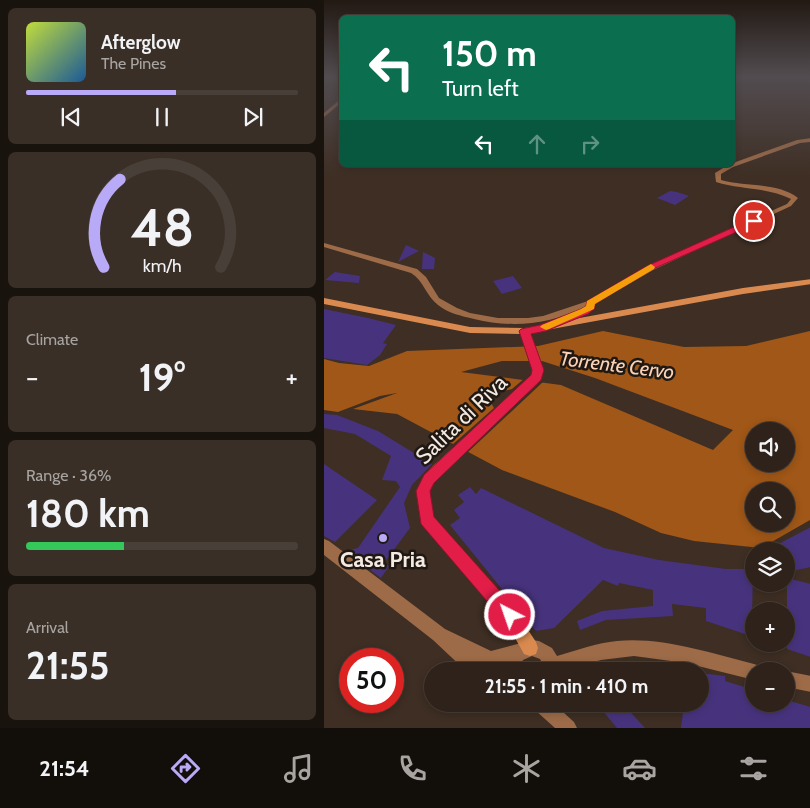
<!DOCTYPE html>
<html lang="en">
<head>
<meta charset="utf-8">
<style>
	:root { --surface:#2e221a; --page:#3a2f27; --text:#f1f3f6; --muted:#a7a4a2; --line:#493f39; --accent:#b9aaf7 }
	body { margin:0; font-family:Cabin,sans-serif; background:var(--page); color:var(--text); height:100vh; display:flex; flex-direction:column; font-size:19px; white-space:nowrap }
	* { box-sizing:border-box; margin:0 }
	p { font-size:16px; color:var(--muted) }
	.icon { flex:none; width:28px; height:28px; fill:none; stroke:currentColor; stroke-width:2; stroke-linecap:round; stroke-linejoin:round }
	.map { position:relative; flex:1; overflow:hidden }
	.panel { display:flex; flex-direction:column; gap:8px; padding:8px; background:#19130e; width:324px }
	.panel>* { flex:none }
	.hud { position:absolute; left:15px; top:15px; width:396px; height:152px; border-radius:8px; box-shadow:0 2px 8px #0003,0 0 0 1px var(--line); background:#0b6e4f; color:#fff; overflow:hidden }
	.fabs { position:absolute; left:421px; top:422px; display:grid; gap:10px }
	.fabs a { display:grid; place-items:center; width:50px; height:50px; border-radius:50%; background:var(--surface); box-shadow:0 2px 8px #0003,0 0 0 1px var(--line); font-size:25px }
	.speed { position:absolute; left:15px; top:648px; display:flex; gap:10px; font-size:25px; font-weight:700; text-align:center }
	.speed>* { display:grid; place-content:center; width:65px; height:65px; border-radius:50%; background:var(--surface); box-shadow:0 2px 8px #0003,0 0 0 1px var(--line); line-height:1 }
	.speed .limit { border:8px solid #d22; background:#fff; color:#111 }
	.pin { position:absolute; display:grid; place-items:center; width:42px; height:42px; color:#fff; margin:-21px; border:2px solid #fff; border-radius:50%; box-shadow:0 1px 5px #0007 }
	.me { position:absolute; width:55px; margin:-28px; rotate:319deg; stroke-linejoin:round; filter:drop-shadow(0 0 4px #0008) }
	.turn { display:flex; align-items:center; gap:18px; height:105px; padding:0 20px; font-size:22px }
	.turn .icon { width:65px; height:65px; stroke-width:2.5 }
	.turn b { display:block; font-size:35px; line-height:42px }
	.lanes { display:flex; align-items:center; height:48px; padding:0 20px; background:#0003; justify-content:center; gap:25px; direction:ltr }
	.lanes .off { opacity:.35 }
	.big { font-size:38px; font-weight:800; line-height:1.1 }
	.panel .card { flex:1; display:flex; flex-direction:column; justify-content:center; gap:8px; min-width:0; padding:0 18px; border-radius:8px; background:var(--page) }
	.panel .dial { align-items:center; gap:0 }
	.dial svg { height:130px; overflow:visible; fill:none; stroke:var(--line); stroke-width:7; stroke-linecap:round; text-anchor:middle }
	.dial text { fill:var(--text); stroke:none }
	.song { display:flex; align-items:center; gap:15px }
	.cover { width:60px; height:60px; border-radius:8px; background:linear-gradient(135deg,hsl(70 70% 55%),hsl(210 70% 35%)) }
	.played { height:5px; border-radius:2px; background:linear-gradient(90deg,var(--accent) 55%,var(--line) 55%) }
	.keys { display:flex; justify-content:space-around; direction:ltr }
	.heat { display:flex; justify-content:space-between; align-items:center; font-size:28px; direction:ltr }
	.charge { height:8px; border-radius:4px; background:linear-gradient(90deg,#34c759 36%,var(--line) 0) }
	.trip { position:absolute; left:100px; top:662px; width:285px; height:50px; border-radius:25px; background:var(--surface); box-shadow:0 2px 8px #0003,0 0 0 1px var(--line); font-weight:800; line-height:50px; text-align:center }
	.tab-bar { display:flex; height:80px; justify-content:space-around; align-items:center; background:#120e0a; color:var(--muted) }
	.tab-bar .icon { width:35px; height:35px }
	.tab-bar .current { color:var(--accent) }
	.tab-bar b { font-size:22px; color:var(--text) }
	main { display:flex; flex:1; min-height:0 }
	.map>svg:first-child { display:block }
	.water { fill:#a05717; fill-rule:evenodd }
	.pier { fill:#3e2e23 }
	.building { fill:#47337d }
	.lines { fill:none; stroke-linecap:round; stroke-linejoin:round }
	.minor { fill:#9d6b48; fill-rule:evenodd }
	.tertiary { fill:#9d6b48; fill-rule:evenodd }
	.secondary { fill:#da8a4f; fill-rule:evenodd }
	.route { fill:#e11d48; stroke:#92132f }
	.slow { fill:#f59e0b }
	.poi-dot { fill:#b9aaf7; stroke:#1f1813; stroke-width:2 }
	.labels { text-anchor:middle; stroke-width:5; stroke-linejoin:round; paint-order:stroke }
	.water-label { font-size:20px; font-style:italic; fill:#fbd2b6; stroke:#1f1813 }
	.near-street-label { font-size:22px; fill:#f4eae2; stroke:#1f1813 }
	.near-poi-label { font-size:22px; font-weight:bold; fill:#f4eae2; stroke:#1f1813 }
</style>
</head>
<body>
<main>
<section class="panel">
<div class="card">
<div class="song"><i class="cover"></i><div><b>Afterglow</b><p>The Pines</p></div></div>
<div class="played"></div>
<div class="keys"><svg class="icon" aria-label="previous" viewBox="0 0 24 24"><path d="M18 5L8 12l10 7zM5 5v14"/></svg><svg class="icon" aria-label="pause" viewBox="0 0 24 24"><path d="M8 5v14M16 5v14"/></svg><svg class="icon" aria-label="next" viewBox="0 0 24 24"><path d="M6 5l10 7-10 7zM19 5v14"/></svg></div>
</div>
<div class="card dial"><svg viewBox="0 0 100 80">
<path d="M14 69A42 42 0 1 1 86 69"/>
<path d="M14 69A42 42 0 0 1 24 15" stroke="#b9aaf7"/>
<text x="50" y="56" font-size="32" font-weight="700">48</text>
<text x="50" y="72" font-size="11">km/h</text>
</svg></div>
<div class="card"><p>Climate</p>
<div class="heat"><a>−</a><b class="big">19°</b><a>+</a></div>
</div>
<div class="card"><p>Range · 36%</p><b class="big">180 km</b><div class="charge"></div></div>
<div class="card"><p>Arrival</p><b class="big">21:55</b></div>
</section>
<div class="map">
<svg width="487" height="728" viewBox="0 0 487 728">
	<rect width="100%" height="100%" fill="#3e2e23"/>
	<path class="water" d="M279 331 360 347 422 346 486 331V520L437 548 370 541 337 533 291 512 178 470 73 414 29 409 73 393 56 396 14 412 0 410V359L15 363 45 366 83 351 214 346ZM178 361H218L271 378 409 430 389 450 237 385 137 372ZM430 431H462V464H430ZM430 491H462V524H430Z"/>
	<path class="pier" d="M201 378 220 381 143 453 128 445 170 408 165 399 171 393 188 389Z"/>
	<g class="building">
		<path d="M346 191 353 192 365 196 351 205 333 198Z"/>
		<path d="M82 245 95 251 74 262Z"/>
		<path d="M99 252 111 258 110 269H98Z"/>
		<path d="M11 272 36 276 35 283 1 280Z"/>
		<path d="M189 276 198 288 178 294 169 281Z"/>
		<path d="M0 309 44 318 72 325 59 343 63 344 56 355 43 365 0 358Z"/>
		<path d="M0 414 13 415 54 431 108 464 88 485 80 503 86 528 60 563 65 566 57 578 21 551 34 548 76 487 72 481 58 480 67 456 31 434 0 428Z"/>
		<path d="M0 464 53 500 11 542 0 536Z"/>
		<path d="M146 487 152 494 157 488 280 548 335 560 402 569H429L428 617 430 618V629L427 628V636L382 621V608L348 604 349 616 282 620 256 630 253 621 278 611 329 606V590L295 583 294 586 279 580 230 628 212 631 126 525 136 518 130 510 140 502 134 495Z"/>
		<path d="M487 527V567L463 572 462 551H441Z"/>
		<path d="M463 578 487 584V657L463 649Z"/>
		<path d="M376 673 401 676V681L430 690V704H462V700L487 707V728H357L360 704H376Z"/>
		<path d="M273 704H299L321 728H293Z"/>
	</g>
	<g class="lines">
		<g class="minor">
			<path d="M18 98V102L0 117V113Z"/>
			<path d="M487 138V142L476 143 409 167 397 174V180C421 187 454 182 474 198L467 206 329 270 272 303 264 313 226 329 223 328 221 326 223 324 258 309 259 308C224 325 187 328 150 319 137 316 124 313 114 305 102 296 100 281 87 273L0 247V243L93 269 102 277 115 298 133 308 146 313 174 318H204L219 316 264 301 323 266 463 204 467 199C444 187 417 190 392 182L391 173 404 165H409V163L473 140Z"/>
		</g>
		<g class="tertiary">
			<path d="M0 539 5 541 121 629 167 651 208 640 215 641 228 648 233 656C253 650 273 643 293 641 340 637 385 653 430 664L436 666 438 671H430V680L362 663 310 656 277 660 238 671H222L216 659 208 656 199 660 193 671H177L179 664 166 667 156 663 161 671H142L109 640 0 555Z"/>
			<path d="M461 671H462L487 676V692L462 687V671Z"/>
			<path d="M209 704H230L250 722 253 728H231L211 710Z"/>
		</g>
		<path class="secondary" d="M487 279V284L419 294 206 333 219 370 217 380 117 474 109 483 105 491 109 516 191 610 212 642 214 648 212 654 206 656 200 654 181 620 98 523 93 491 101 475 109 466 208 376 209 370 197 334 146 333 0 304V298L146 327 201 328 419 288Z"/>
	</g>
	<linearGradient id="sky" x2="0" y2="1"><stop stop-color="#221913"/><stop offset="0.43" stop-color="#524c50"/><stop offset="1" stop-color="#524c50" stop-opacity="0"/></linearGradient>
	<rect width="487" height="178" fill="url(#sky)"/>
	<path class="route" d="M430 218 434 221 433 223 329 269 271 304 270 309 264 314 222 331 207 334 220 370 217 380 110 483 106 491 110 517 192 609 195 615 192 621 186 624 180 621 97 524 92 491 100 475 207 375 208 370 195 331 197 329 216 325 257 309 262 306 263 301 323 266Z"/>
	<path class="slow" d="M327 264 331 267 330 269 271 304 270 309 225 329 222 330 216 327 218 325 257 309 262 306 263 301Z"/>
	<circle class="poi-dot" cx="59" cy="538" r="5"/>
	<g class="labels">
		<g class="water-label">
			<text transform="translate(293 365) rotate(7)" y="7">Torrente Cervo</text>
		</g>
		<g class="near-street-label">
			<text transform="translate(137 419) rotate(-44)" y="8">Salita di Riva</text>
		</g>
		<g class="near-poi-label">
			<text x="59" y="567">Casa Pria</text>
		</g>
	</g>
</svg>
<div class="fabs">
<a><svg class="icon" aria-label="sound" viewBox="0 0 24 24"><path d="M4 9h4l5-4v14l-5-4H4zM17 9q2 3 0 6"/></svg></a>
<a><svg class="icon" aria-label="search" viewBox="0 0 24 24"><circle cx="10" cy="10" r="6"/><path d="M15 15l6 6"/></svg></a>
<a><svg class="icon" aria-label="layers" viewBox="0 0 24 24"><path d="M12 4l9 5-9 5-9-5zM3 14l9 5 9-5"/></svg></a>
<a>+</a>
<a>−</a>
</div>
<div class="speed"><div class="limit">50</div></div>
<div class="pin" style="left:430px;top:221px;background:#d93025"><svg class="icon" aria-label="arrive" viewBox="0 0 24 24"><path d="M6 21V4h12l-3 4 3 4H6"/></svg></div>
<svg class="me" style="left:186px;top:615px" viewBox="-20 -20 40 40"><circle r="17" fill="#e11d48" stroke="#fff" stroke-width="3"/><path d="M0-11L8 9 0 5-8 9z" fill="#fff"/></svg>
<div class="trip">21:55 · 1 min · 410 m</div>
<div class="hud">
<div class="turn"><svg class="icon" aria-label="left" viewBox="0 0 24 24"><path d="M17 20v-9H6M10 6l-5 5 5 5"/></svg><div><b>150 m</b>Turn left</div></div>
<div class="lanes"><svg class="icon" aria-label="left" viewBox="0 0 24 24"><path d="M17 20v-9H6M10 6l-5 5 5 5"/></svg><svg class="icon off" aria-label="ahead" viewBox="0 0 24 24"><path d="M12 20V5M6 11l6-6 6 6"/></svg><svg class="icon off" aria-label="right" viewBox="0 0 24 24"><path d="M7 20v-9h11M14 6l5 5-5 5"/></svg></div>
</div>
</div>
</main>
<nav class="tab-bar">
<b>21:54</b>
<svg class="icon current" aria-label="directions" viewBox="0 0 24 24"><path d="M12 3l9 9-9 9-9-9zM9 14v-3h6M13 9l2 2-2 2"/></svg>
<svg class="icon" aria-label="music" viewBox="0 0 24 24"><path d="M9 18V5l10-2v13"/><circle cx="6" cy="18" r="3"/><circle cx="16" cy="16" r="3"/></svg>
<svg class="icon" aria-label="phone" viewBox="0 0 24 24"><path d="M5 4h4l2 5-3 2q2 4 5 5l2-3 5 2v4C11 20 4 13 5 4z"/></svg>
<svg class="icon" aria-label="climate" viewBox="0 0 24 24"><path d="M12 3v18M4 7l16 10M4 17L20 7"/></svg>
<svg class="icon" aria-label="car" viewBox="0 0 24 24"><path d="M5 17H2v-5l4-1 3-4h7l3 4 3 1v5h-3M9 17h6M6 11h13"/><circle cx="7" cy="17" r="2"/><circle cx="17" cy="17" r="2"/></svg>
<svg class="icon" aria-label="filters" viewBox="0 0 24 24"><path d="M4 7h16M4 17h16"/><circle cx="9" cy="7" r="2"/><circle cx="15" cy="17" r="2"/></svg>
</nav>
</body>
</html>
